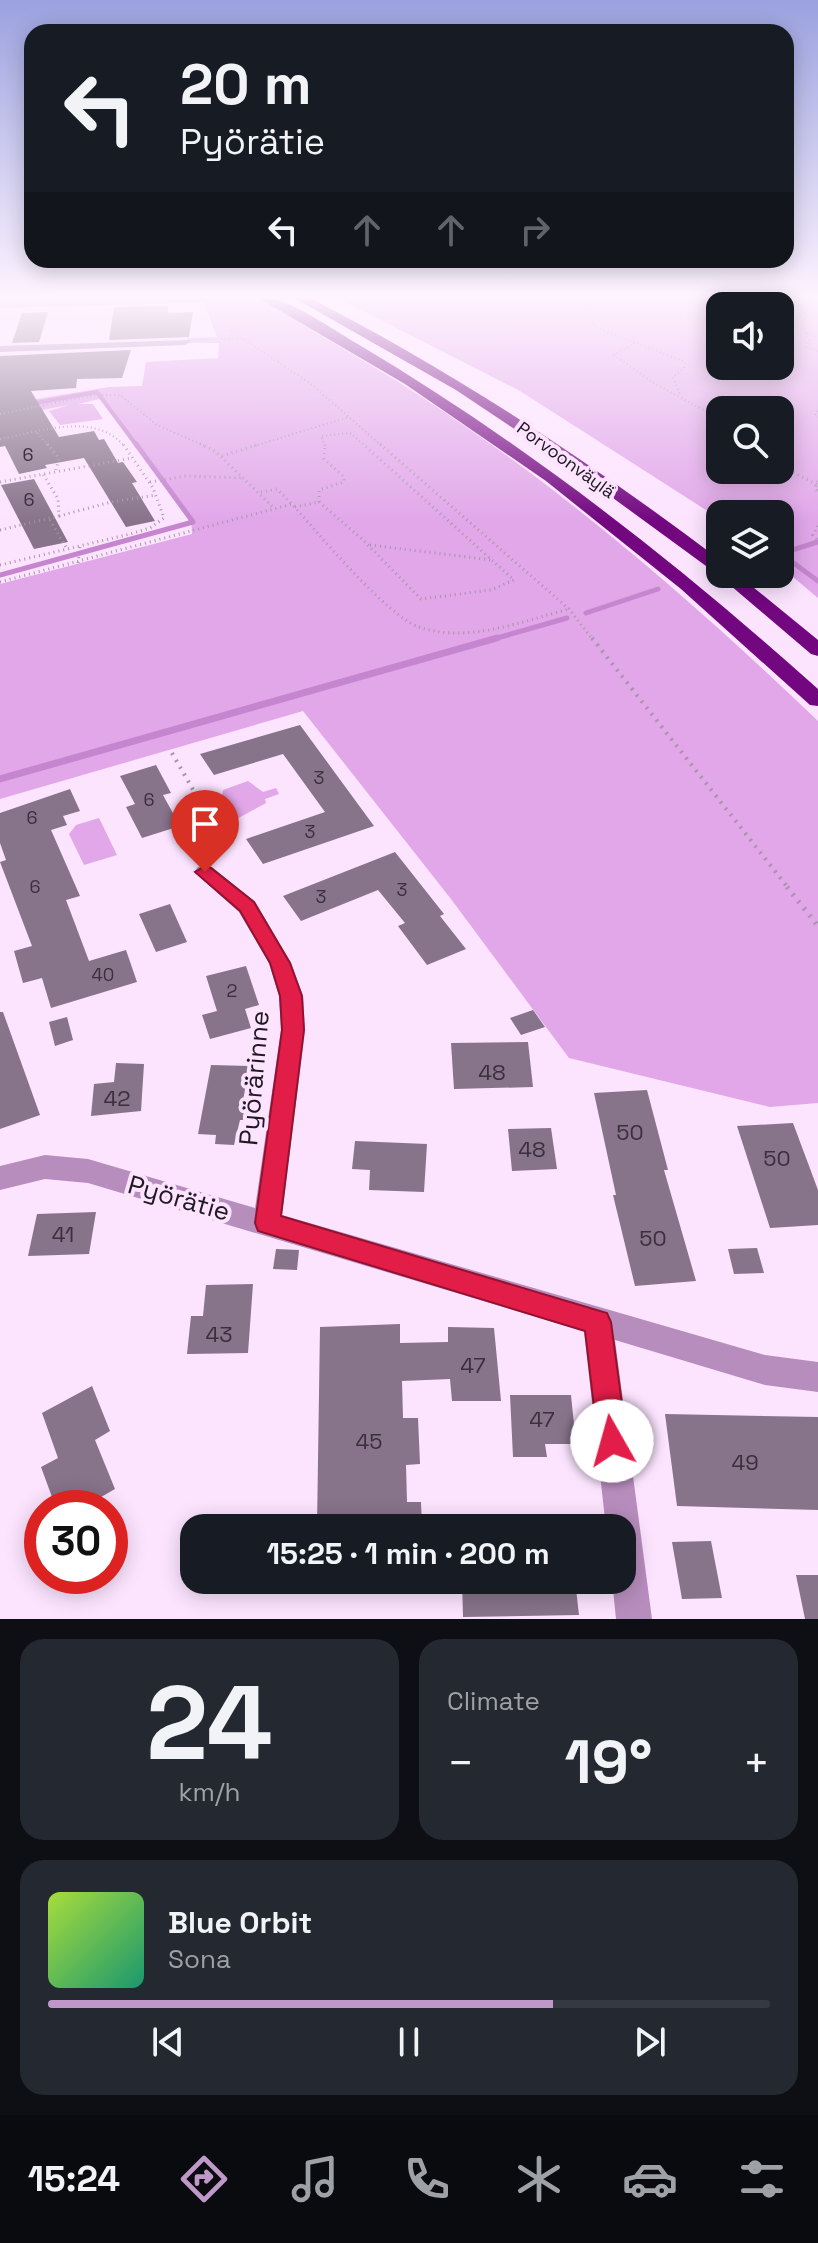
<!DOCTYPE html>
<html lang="en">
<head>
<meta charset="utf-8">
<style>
	:root { --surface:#171b24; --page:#242831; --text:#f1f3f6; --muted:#9ea1a6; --line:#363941; --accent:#c097c9 }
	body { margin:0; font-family:"Space Grotesk",sans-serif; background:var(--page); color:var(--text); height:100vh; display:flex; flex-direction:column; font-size:30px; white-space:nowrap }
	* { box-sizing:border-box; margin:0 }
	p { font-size:26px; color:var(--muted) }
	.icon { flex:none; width:44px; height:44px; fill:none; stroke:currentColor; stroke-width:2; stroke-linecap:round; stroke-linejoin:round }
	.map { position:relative; height:1619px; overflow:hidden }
	.panel { display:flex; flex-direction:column; gap:20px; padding:20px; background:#0d0f14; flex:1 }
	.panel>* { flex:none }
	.banner { position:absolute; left:24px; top:24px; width:770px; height:244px; border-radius:24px; box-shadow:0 4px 20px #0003; background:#171b24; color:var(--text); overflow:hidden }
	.fabs { position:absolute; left:706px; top:292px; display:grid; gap:16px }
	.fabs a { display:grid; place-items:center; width:88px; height:88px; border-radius:16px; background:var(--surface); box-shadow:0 4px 20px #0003; font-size:40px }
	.speed { position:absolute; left:24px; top:1490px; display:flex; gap:16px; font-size:40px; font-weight:700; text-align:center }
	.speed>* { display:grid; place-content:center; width:104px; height:104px; border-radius:50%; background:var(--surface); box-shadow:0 4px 20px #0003; line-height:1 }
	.speed .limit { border:12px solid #d22; background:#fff; color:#111 }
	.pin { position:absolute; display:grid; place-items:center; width:68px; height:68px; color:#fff; margin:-82px -34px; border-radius:50% 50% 50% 0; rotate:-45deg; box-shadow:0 0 8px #0007 }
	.pin .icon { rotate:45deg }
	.me { position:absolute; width:88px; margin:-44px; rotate:353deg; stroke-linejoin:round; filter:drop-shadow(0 0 6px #0008) }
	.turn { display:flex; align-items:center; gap:28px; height:168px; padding:0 24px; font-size:36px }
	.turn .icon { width:104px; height:104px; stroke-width:2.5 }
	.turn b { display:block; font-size:56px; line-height:68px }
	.lanes { display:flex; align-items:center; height:76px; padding:0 24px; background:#0003; justify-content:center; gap:40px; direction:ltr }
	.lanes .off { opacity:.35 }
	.big { font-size:60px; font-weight:800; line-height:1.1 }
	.panel .card { flex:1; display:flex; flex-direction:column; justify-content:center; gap:12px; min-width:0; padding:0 28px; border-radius:24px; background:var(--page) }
	.panel .dial { align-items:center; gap:0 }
	.dial b { font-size:104px; line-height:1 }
	.song { display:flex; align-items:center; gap:24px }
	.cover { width:96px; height:96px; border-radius:12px; background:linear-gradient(135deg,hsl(80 70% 55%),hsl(160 70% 35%)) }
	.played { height:8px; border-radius:4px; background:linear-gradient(90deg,var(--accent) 70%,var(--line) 70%) }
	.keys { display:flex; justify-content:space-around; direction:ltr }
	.heat { display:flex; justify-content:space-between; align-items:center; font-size:44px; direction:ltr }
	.panel .tiles { flex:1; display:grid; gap:20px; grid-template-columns:1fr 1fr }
	.card:last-child { grid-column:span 2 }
	.trip { position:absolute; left:180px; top:1514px; width:456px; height:80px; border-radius:24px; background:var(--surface); box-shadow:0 4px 20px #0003; font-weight:800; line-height:80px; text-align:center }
	.tab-bar { display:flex; height:128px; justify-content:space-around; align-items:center; background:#090b0e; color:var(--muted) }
	.tab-bar .icon { width:56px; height:56px }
	.tab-bar .selected { color:var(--accent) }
	.tab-bar b { font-size:36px; color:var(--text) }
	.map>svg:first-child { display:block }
	.green { fill:#e1a7e9; fill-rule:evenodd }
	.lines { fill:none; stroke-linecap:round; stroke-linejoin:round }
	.stream-far2 { stroke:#c585cf; stroke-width:4 }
	.stream-far1 { stroke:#c585cf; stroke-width:5 }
	.stream { stroke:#c585cf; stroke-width:7 }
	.building { fill:#87738a }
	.path-far3 { stroke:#a694a9; stroke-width:2; stroke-dasharray:1 3; stroke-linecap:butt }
	.path-far2 { stroke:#a694a9; stroke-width:3; stroke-dasharray:1 4; stroke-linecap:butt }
	.path-far1 { stroke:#a694a9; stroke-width:4; stroke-dasharray:2 6; stroke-linecap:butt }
	.path { stroke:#a694a9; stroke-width:5; stroke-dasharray:2 7; stroke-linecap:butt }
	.minor { fill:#b78dbd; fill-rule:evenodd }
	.motorway { fill:#720780; fill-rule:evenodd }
	.route { fill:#e11d48; stroke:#92132f; stroke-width:2 }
	.labels { text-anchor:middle; stroke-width:8; stroke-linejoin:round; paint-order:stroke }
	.number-label { font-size:18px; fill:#3a2f3c }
	.far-street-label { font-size:18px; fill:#201822; stroke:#fce4ff }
	.near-number-label { font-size:22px; fill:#3a2f3c }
	.near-street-label { font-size:26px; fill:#201822; stroke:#fce4ff }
</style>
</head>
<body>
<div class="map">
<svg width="818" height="1619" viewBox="0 0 818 1619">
	<rect width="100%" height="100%" fill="#fce4ff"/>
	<g class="green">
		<path d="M0 295C58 295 117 295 175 295 197 295 221 291 242 295 264 298 311 330 333 343 512 445 669 578 818 721V1103L770 1107 569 1058 451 899 303 711 0 799V584L192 534 191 519 100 399 78 404H93L103 419 60 425 49 411 69 405 0 418V405L109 387 142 386 146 362 218 358 219 343H186L187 338 217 337 204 302 0 308Z"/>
		<path d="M332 295H818V598L780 566V514H720V519L520 391ZM720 306H780V366H720ZM720 410H780V470H720Z"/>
		<path d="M248 781 263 792 276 788 279 794 265 799 266 803 233 821 222 796 223 790Z"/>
		<path d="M99 818 117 855 84 865 69 834 76 825Z"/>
	</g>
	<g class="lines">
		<path class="stream-far2" d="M30 404 97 392 137 446"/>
		<g class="stream-far1">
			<path d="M780 553 818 581"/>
			<path d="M783 553 818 542"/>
			<path d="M0 575 193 522 136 444"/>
			<path d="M586 613 658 589"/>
			<path d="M490 640 567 618"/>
		</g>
		<path class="stream" d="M0 779 497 638"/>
	</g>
	<g class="building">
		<path d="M168 306V313L193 312 189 337 109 340 114 307Z"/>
		<path d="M48 312 39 342 12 343 22 313Z"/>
		<path d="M131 350 122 378 77 379 76 388 31 391 59 437 94 431 99 440 104 439 118 463 123 462 137 482 132 483 155 521 126 527 84 458 45 465 47 468 19 474 5 446 0 447V356Z"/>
		<path d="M34 479 68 542 34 549 1 485Z"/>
		<path d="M300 725 374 826 263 864 246 839 325 812 283 754 214 775 200 754Z"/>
		<path d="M156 765 171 793 163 795 180 826 142 838 126 807 135 804 120 776Z"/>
		<path d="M70 789 80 811 63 816 67 825 51 830 80 896 66 900 89 961 126 950 137 982 51 1008 42 978 23 983 14 951 32 946 0 862 6 860 0 843V813Z"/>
		<path d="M395 852 444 914 440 916 466 949 427 965 398 926 405 923 378 890 301 921 283 896Z"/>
		<path d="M170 904 187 942 156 952 139 914Z"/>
		<path d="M246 966 259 1005 245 1009 251 1028 210 1039 202 1015 217 1011 206 976Z"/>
		<path d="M533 1010 545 1027 521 1035 510 1018Z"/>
		<path d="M0 1012H3L40 1115 0 1129Z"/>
		<path d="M67 1017 73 1040 55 1046 49 1022Z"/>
		<path d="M528 1042 533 1087 454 1089 451 1043Z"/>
		<path d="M116 1063 144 1064 141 1111 91 1116 94 1084 114 1082Z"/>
		<path d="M211 1065 249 1066 243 1101H251L248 1120H240L234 1145 215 1144 216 1135 198 1134Z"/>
		<path d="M647 1090 668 1170H664L696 1281 635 1286 613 1195H616L594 1093Z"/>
		<path d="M793 1123 818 1190V1225L770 1228 737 1126Z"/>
		<path d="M551 1128 557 1169 512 1171 508 1129Z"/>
		<path d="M355 1141 427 1144 424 1192 369 1190 370 1170 352 1169Z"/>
		<path d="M96 1212 89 1254 28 1256 37 1214Z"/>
		<path d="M757 1248 764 1273 734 1274 728 1249Z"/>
		<path d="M276 1249 299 1250 297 1270 273 1269Z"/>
		<path d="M253 1284 248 1353 187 1354 191 1316H203L206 1285Z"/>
		<path d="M400 1324V1343L448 1342V1327L494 1328 501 1401H452L450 1379 402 1381 403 1418H418L420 1464 406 1465 407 1502H421L422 1528H317L320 1327Z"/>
		<path d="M92 1386 110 1431 95 1440 115 1489 82 1508H56L41 1467 58 1458 42 1413Z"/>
		<path d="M510 1395H571L576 1444H545L547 1457H513Z"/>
		<path d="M665 1414 818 1417V1510L677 1506Z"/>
		<path d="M711 1541 722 1598 682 1599 672 1542Z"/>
		<path d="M796 1575H818V1619H805Z"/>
		<path d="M462 1580H575L579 1615 463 1617Z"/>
	</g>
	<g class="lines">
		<g class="path-far3">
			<path d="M560 295 580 304 596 317 592 324 598 328 685 362 684 368 673 377 680 395"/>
			<path d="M802 295 816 304"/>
			<path d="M583 304 628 295"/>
			<path d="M818 304 804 313 807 317 801 325 809 340 806 347 818 351"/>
			<path d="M231 330 240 336"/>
			<path d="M807 333 818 338"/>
			<path d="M201 340 242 338 311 384 382 446"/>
			<path d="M635 343 614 355 652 382 720 419"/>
			<path d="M818 411 815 415 818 417"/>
			<path d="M0 414 95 395H120L157 425 205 446"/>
			<path d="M37 433 49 446"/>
			<path d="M0 439C38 432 95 411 124 446"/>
			<path d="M254 446 349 417"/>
			<path d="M325 446 321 436 350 433 365 446"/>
		</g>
		<g class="path-far2">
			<path d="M47 444 59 458 56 470"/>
			<path d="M200 444 215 451 274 508"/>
			<path d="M380 444 569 609 593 640"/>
			<path d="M222 456 260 444"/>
			<path d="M780 466 818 485"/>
			<path d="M818 481 815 488 818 492"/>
			<path d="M0 482 132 458"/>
			<path d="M150 482 186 476 244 478"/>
			<path d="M261 492 277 489 292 504"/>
			<path d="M319 502 362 539 421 599 491 590 514 580 363 444"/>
			<path d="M319 502V490L344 482V477L324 459 325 444"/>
			<path d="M295 507 319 502"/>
			<path d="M59 516 111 502 156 495"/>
			<path d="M50 520 67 549"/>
			<path d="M818 526 813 535 818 541"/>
			<path d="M0 530 59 516 58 499 43 474"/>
			<path d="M370 545 492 560"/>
			<path d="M78 563 80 546"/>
			<path d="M0 565 130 534 150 528 164 518 153 488 123 444"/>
			<path d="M0 582 292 504C317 532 387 616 419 627 466 644 523 621 569 609"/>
		</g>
		<g class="path-far1">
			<path d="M592 638 789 889"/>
			<path d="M172 753 219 835 211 857"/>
		</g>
		<path class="path" d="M787 887 818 926"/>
		<g class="minor">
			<path d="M189 340 191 342 185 345 0 352V346Z"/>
			<path d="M205 865 212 867 255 902 291 963 303 996 305 1030 282 1215 765 1355 818 1362V1392L765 1385 615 1340 652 1619H616L612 1580H622V1528H606L584 1331 88 1183 45 1179 0 1190V1166L45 1155 88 1159 255 1208 281 1030 279 996 269 963 239 912 194 872 198 867Z"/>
		</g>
		<g class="motorway">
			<path d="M253 295C281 293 331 328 356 343 523 442 674 560 818 689V706L810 705 681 589 546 481 405 384Z"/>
			<path d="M289 295H304C451 370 588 460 720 560V574H737L818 640V656L811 654 717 574 561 460 456 390Z"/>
		</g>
	</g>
	<linearGradient id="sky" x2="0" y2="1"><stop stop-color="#9aa1de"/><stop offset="0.57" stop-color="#fef3ff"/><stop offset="1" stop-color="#fef3ff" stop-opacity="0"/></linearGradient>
	<rect width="818" height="521" fill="url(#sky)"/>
	<path class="route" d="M205 866 211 868 254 902 290 963 302 996 304 1030 281 1216 607 1313 611 1322 627 1441 623 1451 612 1455 602 1451 598 1441 585 1331 258 1231 255 1223 282 1030 280 996 270 963 240 911 195 872Z"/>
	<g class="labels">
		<g class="number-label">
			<text x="28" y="461">6</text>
			<text x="29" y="506">6</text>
			<text x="319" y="784">3</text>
			<text x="149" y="806">6</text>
			<text x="32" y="824">6</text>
			<text x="310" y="838">3</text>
			<text x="35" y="893">6</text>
			<text x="402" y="896">3</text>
			<text x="321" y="903">3</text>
			<text x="103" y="981">40</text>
			<text x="232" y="997">2</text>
		</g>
		<g class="far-street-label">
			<text transform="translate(566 460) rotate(36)" y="6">Porvoonväylä</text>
		</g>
		<g class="near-number-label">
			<text x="492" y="1080">48</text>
			<text x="117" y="1106">42</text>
			<text x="630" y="1140">50</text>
			<text x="532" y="1157">48</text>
			<text x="777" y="1166">50</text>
			<text x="63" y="1242">41</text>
			<text x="653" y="1246">50</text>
			<text x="219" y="1342">43</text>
			<text x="473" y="1373">47</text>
			<text x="542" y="1427">47</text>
			<text x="369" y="1449">45</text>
			<text x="745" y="1470">49</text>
		</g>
		<g class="near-street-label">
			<text transform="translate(254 1078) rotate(-85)" y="9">Pyörärinne</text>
			<text transform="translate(179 1198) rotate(16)" y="9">Pyörätie</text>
		</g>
	</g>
</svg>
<div class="fabs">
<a><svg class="icon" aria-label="sound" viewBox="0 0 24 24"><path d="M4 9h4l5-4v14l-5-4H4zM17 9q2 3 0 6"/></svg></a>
<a><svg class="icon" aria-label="search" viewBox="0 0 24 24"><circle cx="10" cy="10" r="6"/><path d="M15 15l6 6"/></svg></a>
<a><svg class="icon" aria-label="layers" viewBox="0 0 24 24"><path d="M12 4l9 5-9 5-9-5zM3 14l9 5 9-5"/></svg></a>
</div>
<div class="speed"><div class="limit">30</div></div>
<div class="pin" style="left:205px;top:872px;background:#d93025"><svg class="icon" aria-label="arrive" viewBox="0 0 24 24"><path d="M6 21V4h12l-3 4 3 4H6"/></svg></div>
<svg class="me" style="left:612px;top:1441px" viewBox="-20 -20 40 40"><circle r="19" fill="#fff"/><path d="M0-13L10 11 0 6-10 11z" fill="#e11d48"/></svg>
<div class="trip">15:25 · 1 min · 200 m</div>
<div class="banner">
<div class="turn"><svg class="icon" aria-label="left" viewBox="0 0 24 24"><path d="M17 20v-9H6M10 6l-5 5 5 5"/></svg><div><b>20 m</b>Pyörätie</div></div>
<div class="lanes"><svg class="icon" aria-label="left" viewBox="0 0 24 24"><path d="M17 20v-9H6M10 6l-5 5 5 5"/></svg><svg class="icon off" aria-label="ahead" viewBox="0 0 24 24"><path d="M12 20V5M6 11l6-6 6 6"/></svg><svg class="icon off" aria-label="ahead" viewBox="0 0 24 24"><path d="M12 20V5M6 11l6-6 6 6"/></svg><svg class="icon off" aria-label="right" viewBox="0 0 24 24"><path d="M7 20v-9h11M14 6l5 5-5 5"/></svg></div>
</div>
</div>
<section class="panel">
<div class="tiles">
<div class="card dial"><b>24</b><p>km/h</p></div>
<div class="card"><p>Climate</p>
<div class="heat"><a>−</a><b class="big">19°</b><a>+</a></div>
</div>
<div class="card">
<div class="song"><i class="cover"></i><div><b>Blue Orbit</b><p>Sona</p></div></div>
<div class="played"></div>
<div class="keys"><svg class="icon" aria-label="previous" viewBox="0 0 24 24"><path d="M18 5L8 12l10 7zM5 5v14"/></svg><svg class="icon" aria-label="pause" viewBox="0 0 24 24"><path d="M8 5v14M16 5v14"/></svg><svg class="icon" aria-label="next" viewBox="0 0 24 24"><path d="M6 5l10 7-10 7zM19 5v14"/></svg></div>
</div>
</div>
</section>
<nav class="tab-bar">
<b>15:24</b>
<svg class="icon selected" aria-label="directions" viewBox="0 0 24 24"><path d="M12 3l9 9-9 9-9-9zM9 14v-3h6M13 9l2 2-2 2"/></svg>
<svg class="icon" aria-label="music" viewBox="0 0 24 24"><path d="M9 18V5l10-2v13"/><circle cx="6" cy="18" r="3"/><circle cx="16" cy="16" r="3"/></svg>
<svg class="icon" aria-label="phone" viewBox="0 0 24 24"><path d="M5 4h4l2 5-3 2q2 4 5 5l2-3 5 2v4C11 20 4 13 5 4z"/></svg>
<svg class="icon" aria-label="climate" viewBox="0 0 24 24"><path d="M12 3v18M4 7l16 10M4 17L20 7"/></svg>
<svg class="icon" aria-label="car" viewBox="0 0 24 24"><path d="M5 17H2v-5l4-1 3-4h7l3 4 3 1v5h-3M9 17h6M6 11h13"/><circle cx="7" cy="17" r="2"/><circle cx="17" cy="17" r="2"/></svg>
<svg class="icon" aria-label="filters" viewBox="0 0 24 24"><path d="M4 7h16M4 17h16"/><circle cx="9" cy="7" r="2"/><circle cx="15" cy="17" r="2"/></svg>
</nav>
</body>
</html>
